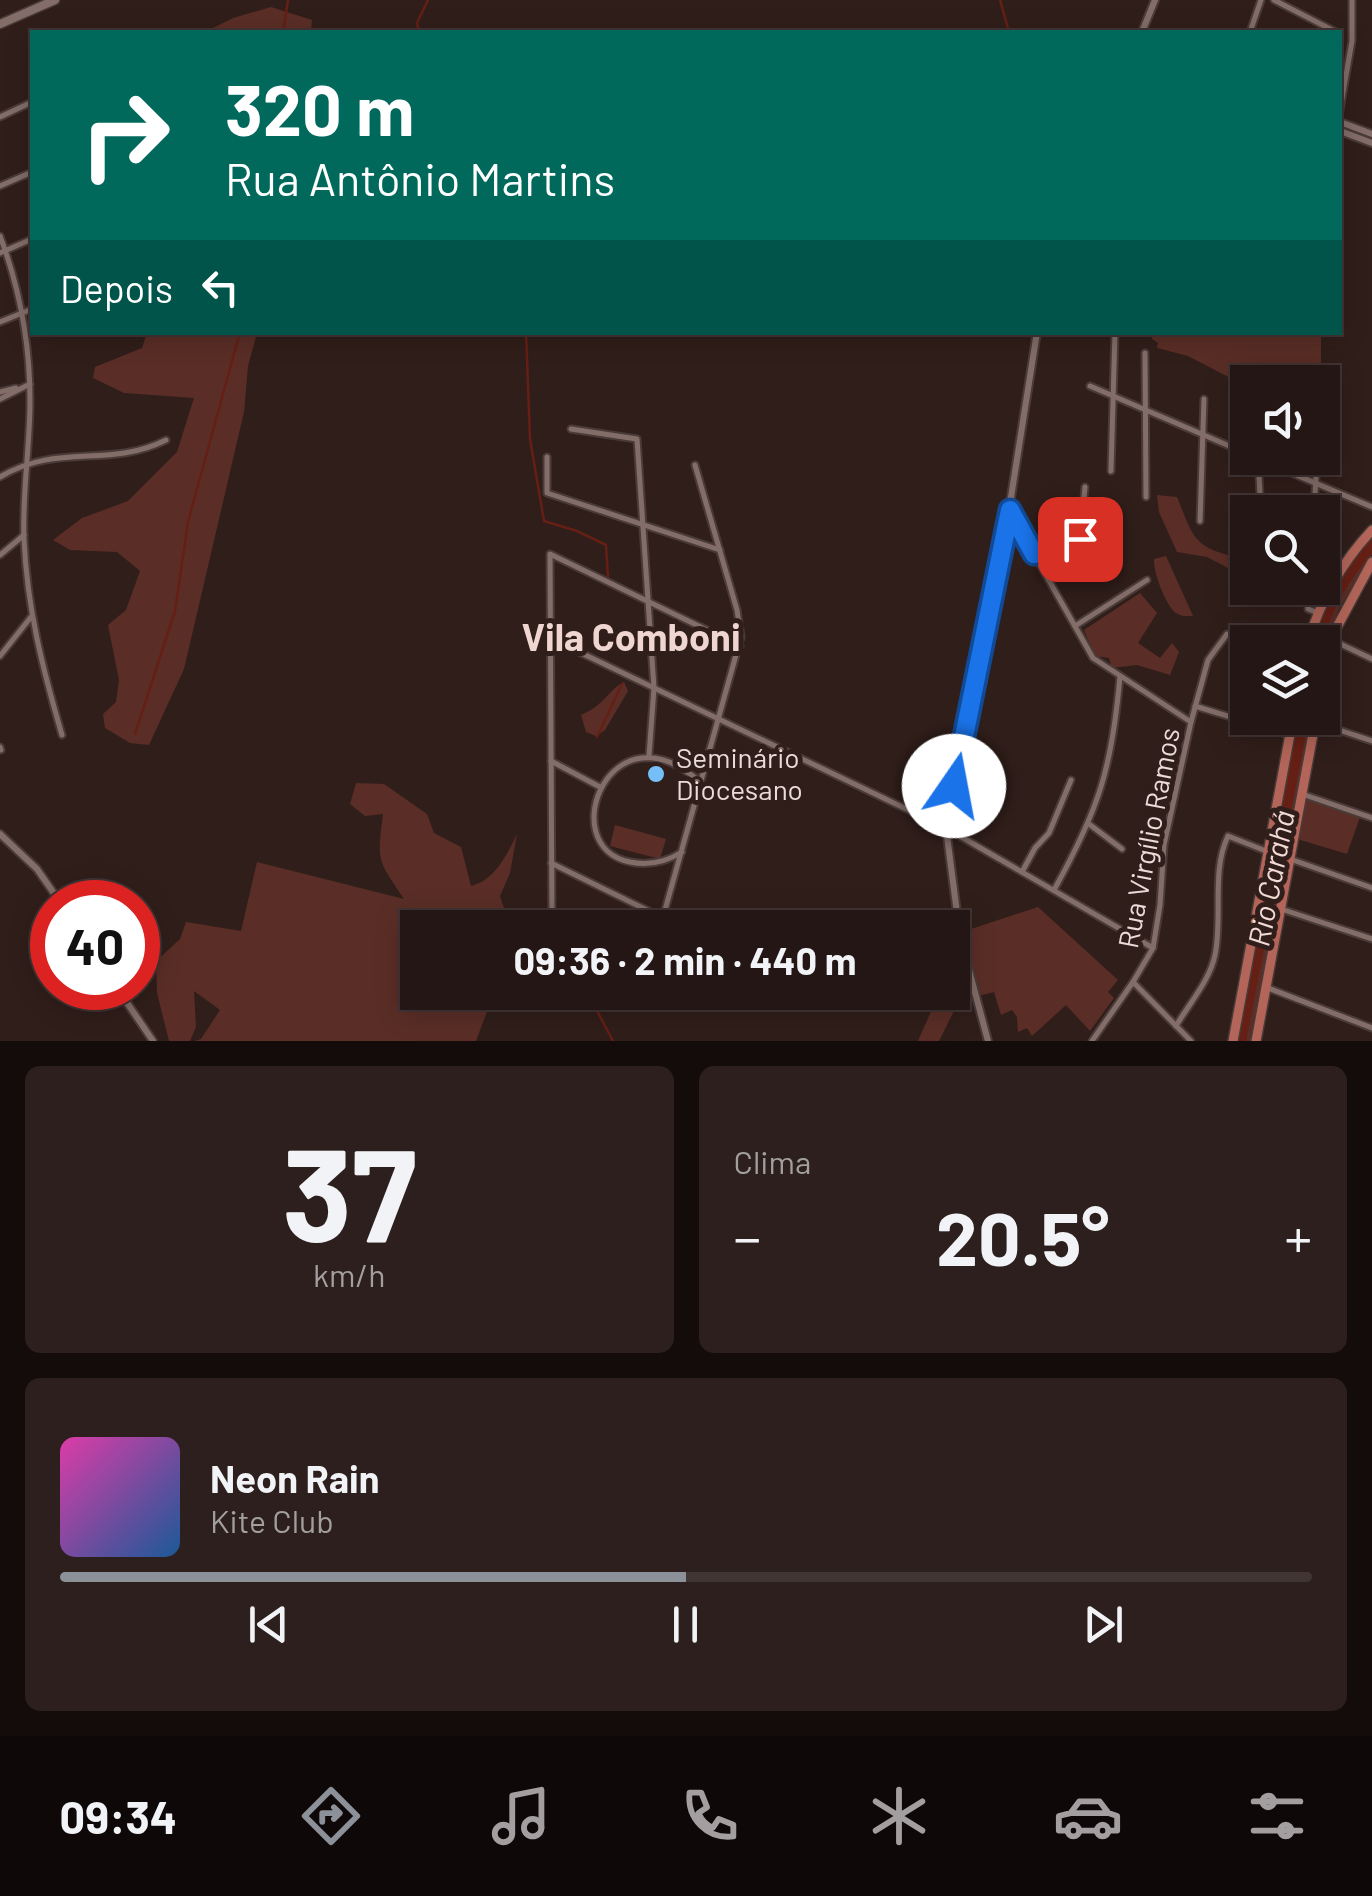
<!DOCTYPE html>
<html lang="pt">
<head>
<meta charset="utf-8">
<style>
	:root { --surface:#241614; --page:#2c1f1d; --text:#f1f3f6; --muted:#a39fa0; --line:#413534; --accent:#8c9099 }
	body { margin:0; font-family:Barlow,sans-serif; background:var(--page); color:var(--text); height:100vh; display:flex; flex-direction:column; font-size:38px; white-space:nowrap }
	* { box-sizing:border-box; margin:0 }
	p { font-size:32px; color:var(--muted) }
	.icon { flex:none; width:55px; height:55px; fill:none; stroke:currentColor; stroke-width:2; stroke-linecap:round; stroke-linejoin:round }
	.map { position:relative; height:1041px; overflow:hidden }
	.side { display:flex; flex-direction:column; gap:25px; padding:25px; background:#140c0b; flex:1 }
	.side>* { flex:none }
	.top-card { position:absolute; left:30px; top:30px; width:1312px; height:305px; border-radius:0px; box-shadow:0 5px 25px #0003,0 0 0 2px var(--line); background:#00695c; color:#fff; overflow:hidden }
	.buttons { position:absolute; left:1230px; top:365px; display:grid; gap:20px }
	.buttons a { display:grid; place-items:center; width:110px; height:110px; border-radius:0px; background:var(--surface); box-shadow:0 5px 25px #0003,0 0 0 2px var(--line); font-size:50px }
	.speed { position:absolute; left:30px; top:880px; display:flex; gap:20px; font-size:50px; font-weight:700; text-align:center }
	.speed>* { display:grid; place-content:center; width:130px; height:130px; border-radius:50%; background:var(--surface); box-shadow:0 5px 25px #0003,0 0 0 2px var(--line); line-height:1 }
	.speed .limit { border:15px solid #d22; background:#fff; color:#111 }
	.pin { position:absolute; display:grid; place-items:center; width:85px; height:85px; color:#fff; margin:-42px; border-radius:20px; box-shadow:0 5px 15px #0006 }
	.me { position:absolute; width:110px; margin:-55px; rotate:12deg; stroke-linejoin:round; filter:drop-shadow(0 0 8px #0008) }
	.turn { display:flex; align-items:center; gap:35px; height:210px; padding:0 30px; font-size:45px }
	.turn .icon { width:130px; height:130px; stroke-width:2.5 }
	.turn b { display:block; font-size:70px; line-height:85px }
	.then { display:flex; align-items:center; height:95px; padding:0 30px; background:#0003; gap:20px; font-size:38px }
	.big { font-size:75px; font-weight:700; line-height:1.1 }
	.side .card { flex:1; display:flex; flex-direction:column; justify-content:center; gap:15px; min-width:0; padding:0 35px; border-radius:15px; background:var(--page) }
	.side .dial { align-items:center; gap:0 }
	.dial b { font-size:130px; line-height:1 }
	.song { display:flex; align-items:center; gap:30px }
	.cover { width:120px; height:120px; border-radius:15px; background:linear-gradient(135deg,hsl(320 70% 55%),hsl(210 70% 35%)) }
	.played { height:10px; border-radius:5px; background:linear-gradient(90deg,var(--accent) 50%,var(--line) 50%) }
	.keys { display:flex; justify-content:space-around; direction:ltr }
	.heat { display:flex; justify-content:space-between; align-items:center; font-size:55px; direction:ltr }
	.side .tiles { flex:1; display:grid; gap:25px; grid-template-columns:1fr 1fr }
	.card:last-child { grid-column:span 2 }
	.trip { position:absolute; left:400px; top:910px; width:570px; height:100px; border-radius:0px; background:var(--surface); box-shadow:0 5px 25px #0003,0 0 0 2px var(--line); font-weight:700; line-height:100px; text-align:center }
	.menu { display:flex; height:160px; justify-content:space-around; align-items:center; background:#0e0908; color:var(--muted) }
	.menu .icon { width:70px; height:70px }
	.menu .selected { color:var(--accent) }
	.menu b { font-size:45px; color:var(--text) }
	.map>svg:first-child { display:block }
	.green { fill:#5a2e26 }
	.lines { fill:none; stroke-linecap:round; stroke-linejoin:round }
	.stream { stroke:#651f15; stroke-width:2.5 }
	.river { stroke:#651f15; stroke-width:10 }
	.minor-casing { stroke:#4a3b38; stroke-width:9 }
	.tertiary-casing { stroke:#4a3b38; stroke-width:10 }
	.secondary-casing { stroke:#4a3b38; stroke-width:11 }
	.primary-casing { stroke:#4a3b38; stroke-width:12 }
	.minor { stroke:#836d68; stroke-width:5 }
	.tertiary { stroke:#836d68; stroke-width:6 }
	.secondary { stroke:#836d68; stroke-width:8 }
	.primary { stroke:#b26558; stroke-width:9 }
	.route-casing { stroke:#114b97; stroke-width:25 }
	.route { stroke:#1a73e8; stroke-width:18 }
	.poi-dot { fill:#74c0f6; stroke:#301e1a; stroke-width:4 }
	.labels { text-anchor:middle; stroke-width:10; stroke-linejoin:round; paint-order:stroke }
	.poi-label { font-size:28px; fill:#eadcda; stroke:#301e1a; text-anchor:start }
	.street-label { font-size:28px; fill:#eadcda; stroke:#301e1a }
	.water-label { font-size:30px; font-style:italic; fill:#f2dbd6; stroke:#301e1a }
	.district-label { font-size:38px; font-weight:bold; fill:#f0d6d1; stroke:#301e1a }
</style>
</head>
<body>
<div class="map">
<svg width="1372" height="1041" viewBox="0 0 1372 1041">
	<rect width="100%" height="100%" fill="#301e1a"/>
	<g class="green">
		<path d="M271 7 312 20 311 32H205L233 18Z"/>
		<path d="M147 333H257L248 366 244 412 184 669 149 745 130 743 105 728 103 714 116 702 119 680 108 625 126 610 140 571 117 552 70 550 53 540 82 518 128 501 177 452 194 398 124 393 93 378 95 367 142 348Z"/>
		<path d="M1151 333H1321V382L1244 385 1188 356 1157 348 1158 343 1152 339Z"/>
		<path d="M1157 495 1177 497C1196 545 1195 547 1247 560V578L1207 557 1177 552 1159 512Z"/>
		<path d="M1372 534V554L1338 611 1323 659 1322 642H1311C1325 601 1345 567 1372 534Z"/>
		<path d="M1166 556 1193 616C1187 616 1182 617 1176 613 1166 606 1153 572 1154 559Z"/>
		<path d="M1140 593 1157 613 1138 643 1160 658 1172 643 1179 652 1170 675 1137 665 1112 668 1109 658 1095 656 1084 630Z"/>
		<path d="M624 682 628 691 605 730 596 736 586 732 581 715C605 705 607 691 624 682Z"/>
		<path d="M1296 718H1312L1253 1041H1236Z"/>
		<path d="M356 783 384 784 427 814 434 833 461 847 471 886C494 881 507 855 517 834L510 873 500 896C505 913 510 922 527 927L418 928V992L494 993 476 1041H195L201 1039 220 1010 194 991 196 1027 190 1041H169L157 993 156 961 180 939 186 922 241 931 257 862 404 899C377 858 377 863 383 814L365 816 350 804Z"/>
		<path d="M1302 794 1361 814 1347 854 1294 838Z"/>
		<path d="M615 825 666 839 660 859 610 846Z"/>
		<path d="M1038 907 1118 980 1108 992 1114 998 1090 1031 1066 1005 1032 1036 1027 1028 1018 1032 1017 1017 1012 1010 1001 1015 994 992 978 996 965 931Z"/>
		<path d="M956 954 964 991 939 1041H918L939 993 952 992 953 962Z"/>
	</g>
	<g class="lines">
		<g class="stream">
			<path d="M1000 0 1009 32"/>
			<path d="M283 32 288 0"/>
			<path d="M419 32 417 23 428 0"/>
			<path d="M526 332 530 439 544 521 577 531 606 545 608 578"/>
			<path d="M135 734 175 611 188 522 240 332"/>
			<path d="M597 737 622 684"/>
			<path d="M548 928 549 874"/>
			<path d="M587 992 613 1041"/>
		</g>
		<g class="river">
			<path d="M1318 642C1325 608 1349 571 1372 545"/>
			<path d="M1241 1041 1304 718"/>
		</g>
		<g class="minor-casing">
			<g id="minor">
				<path d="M1274 0 1336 32"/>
				<path d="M1250 32 1261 0"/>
				<path d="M1340 110 1352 41V0"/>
				<path d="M0 117 32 102"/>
				<path d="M0 186 32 172"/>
				<path d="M0 236C20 289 30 345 30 401 30 447 22 493 24 539 27 608 43 670 62 735"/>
				<path d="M0 253 32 239"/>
				<path d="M0 322 32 309"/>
				<path d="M1145 353 1146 497"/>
				<path d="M1090 386 1248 454"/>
				<path d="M0 392 16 388"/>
				<path d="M0 399 30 384"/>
				<path d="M571 429 637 439 654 688 649 756"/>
				<path d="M547 457V493L720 550"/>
				<path d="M1256 458 1372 507"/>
				<path d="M1258 458 1261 512"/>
				<path d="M1111 471 1115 332"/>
				<path d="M0 477C59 442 108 469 166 440"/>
				<path d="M1009 510 1093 658 1191 722"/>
				<path d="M1314 512 1317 458"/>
				<path d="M1200 521 1204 399"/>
				<path d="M1034 554 1069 547 1080 539 1085 487"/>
				<path d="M0 555 24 535"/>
				<path d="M1309 588 1308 609 1318 613"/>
				<path d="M1075 626 1147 580"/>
				<path d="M550 638 946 828 1153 948"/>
				<path d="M1334 641 1372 659"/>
				<path d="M0 656 31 617"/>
				<path d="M1195 706 1289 735"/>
				<path d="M1315 722 1372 741"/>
				<path d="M0 747 1 750"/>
				<path d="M551 761 600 787"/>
				<path d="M1302 794 1372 818"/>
				<path d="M1089 824 1122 849"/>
				<path d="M682 852C666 862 649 866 630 862 552 846 612 699 702 784"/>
				<path d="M1290 859 1372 888"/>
				<path d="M551 863 663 918"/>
				<path d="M1022 872 1035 848 1049 833 1071 780"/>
				<path d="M1054 890C1099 809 1112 768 1120 676"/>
				<path d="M1281 909 1372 939"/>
				<path d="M552 920 550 554 740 646"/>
				<path d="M660 928 741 637 737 610 695 465"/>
				<path d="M1134 983 1191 1041"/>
				<path d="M1268 988 1372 1028"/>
				<path d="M1176 1026C1189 1004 1210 980 1215 955 1223 917 1211 871 1228 836L1266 851"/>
				<path d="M1092 1041 1133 982 1153 948 1160 905 1164 845 1191 722 1208 660 1227 634 1249 642"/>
			</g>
		</g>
		<g class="tertiary-casing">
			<g id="tertiary">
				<path d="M1142 32 1155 0"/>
				<path d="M1340 122 1372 134"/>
				<path d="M1340 131 1372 143"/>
				<path d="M0 834 37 869 60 902"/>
				<path d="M117 988 153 1041"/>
				<path d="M988 1041 960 936 946 828 1009 510 1037 332"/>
			</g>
		</g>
		<g class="secondary-casing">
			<path id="secondary" d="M0 24 55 0"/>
		</g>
		<g class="primary-casing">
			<g id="primary">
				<path d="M1308 642C1321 599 1341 563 1372 530"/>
				<path d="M1322 687 1337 627 1372 562"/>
				<path d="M1233 1041 1293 718"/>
				<path d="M1256 1041 1316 718"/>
			</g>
		</g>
		<use href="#minor" class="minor"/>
		<use href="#tertiary" class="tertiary"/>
		<use href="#secondary" class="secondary"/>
		<use href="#primary" class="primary"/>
	</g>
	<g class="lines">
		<g class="route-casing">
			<path id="route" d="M954 786 1010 510 1034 554 1070 547 1080 539"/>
		</g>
		<use href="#route" class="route"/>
	</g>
	<circle class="poi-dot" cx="656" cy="774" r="10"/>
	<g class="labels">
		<g class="poi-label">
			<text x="676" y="768">Seminário<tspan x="676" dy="32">Diocesano</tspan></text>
		</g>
		<g class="street-label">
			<text transform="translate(1149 838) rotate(-79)" y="10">Rua Virgílio Ramos</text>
		</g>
		<g class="water-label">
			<text transform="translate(1272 879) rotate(-79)" y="10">Rio Carahá</text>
		</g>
		<g class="district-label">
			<text x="631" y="651">Vila Comboni</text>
		</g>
	</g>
</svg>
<div class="buttons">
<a><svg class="icon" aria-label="sound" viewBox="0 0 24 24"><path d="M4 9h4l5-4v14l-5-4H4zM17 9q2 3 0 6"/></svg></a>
<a><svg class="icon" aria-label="search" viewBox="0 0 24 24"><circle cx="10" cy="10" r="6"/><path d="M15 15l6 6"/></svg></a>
<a><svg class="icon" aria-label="layers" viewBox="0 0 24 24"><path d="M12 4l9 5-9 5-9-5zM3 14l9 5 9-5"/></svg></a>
</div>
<div class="speed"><div class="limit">40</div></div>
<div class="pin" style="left:1080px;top:539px;background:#d93025"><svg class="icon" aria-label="arrive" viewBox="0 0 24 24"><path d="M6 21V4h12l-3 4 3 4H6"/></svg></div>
<svg class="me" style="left:954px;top:786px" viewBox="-20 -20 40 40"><circle r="19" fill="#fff"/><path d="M0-13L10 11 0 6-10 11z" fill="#1a73e8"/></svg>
<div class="trip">09:36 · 2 min · 440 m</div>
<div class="top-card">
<div class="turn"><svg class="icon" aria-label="right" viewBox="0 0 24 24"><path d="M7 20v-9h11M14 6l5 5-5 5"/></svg><div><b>320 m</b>Rua Antônio Martins</div></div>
<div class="then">Depois<svg class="icon" aria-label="left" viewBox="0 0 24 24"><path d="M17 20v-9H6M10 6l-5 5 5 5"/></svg></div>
</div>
</div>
<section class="side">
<div class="tiles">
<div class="card dial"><b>37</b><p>km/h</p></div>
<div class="card"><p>Clima</p>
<div class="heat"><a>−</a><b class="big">20.5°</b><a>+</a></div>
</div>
<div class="card">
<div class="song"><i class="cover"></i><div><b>Neon Rain</b><p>Kite Club</p></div></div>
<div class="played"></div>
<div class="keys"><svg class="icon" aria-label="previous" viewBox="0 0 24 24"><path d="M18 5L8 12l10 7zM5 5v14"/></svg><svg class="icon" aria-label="pause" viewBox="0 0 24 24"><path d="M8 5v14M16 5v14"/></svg><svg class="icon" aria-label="next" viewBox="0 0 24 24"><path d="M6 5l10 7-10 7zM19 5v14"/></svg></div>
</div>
</div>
</section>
<nav class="menu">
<b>09:34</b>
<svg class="icon selected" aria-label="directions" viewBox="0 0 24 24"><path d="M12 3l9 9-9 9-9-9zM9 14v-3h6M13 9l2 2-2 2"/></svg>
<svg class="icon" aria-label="music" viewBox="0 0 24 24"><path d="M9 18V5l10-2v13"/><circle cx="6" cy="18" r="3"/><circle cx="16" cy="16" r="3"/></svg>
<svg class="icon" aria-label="phone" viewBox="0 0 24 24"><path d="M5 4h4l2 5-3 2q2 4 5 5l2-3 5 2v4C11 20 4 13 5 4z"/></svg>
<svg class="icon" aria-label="climate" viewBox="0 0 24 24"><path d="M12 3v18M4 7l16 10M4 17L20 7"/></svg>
<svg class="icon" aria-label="car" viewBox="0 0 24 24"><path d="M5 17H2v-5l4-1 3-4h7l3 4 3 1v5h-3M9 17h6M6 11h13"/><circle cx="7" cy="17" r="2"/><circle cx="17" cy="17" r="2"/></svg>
<svg class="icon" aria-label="filters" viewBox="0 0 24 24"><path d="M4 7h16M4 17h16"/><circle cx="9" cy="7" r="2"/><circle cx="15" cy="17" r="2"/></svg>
</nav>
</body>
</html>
